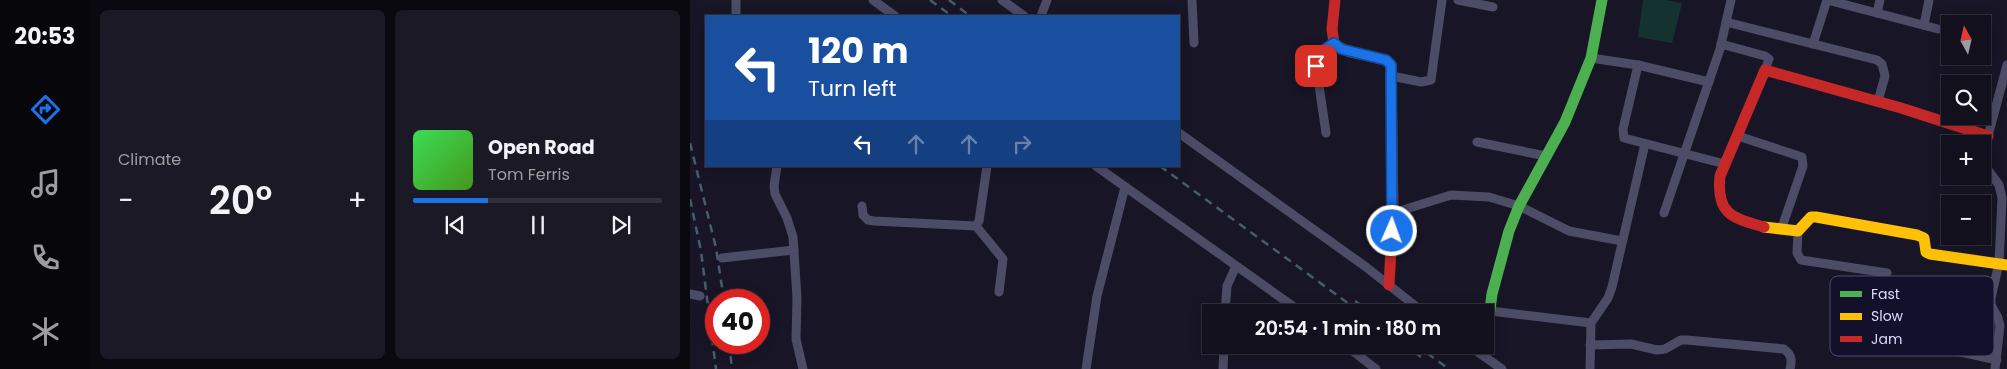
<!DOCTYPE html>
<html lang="en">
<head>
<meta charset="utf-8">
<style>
	:root { --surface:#12101c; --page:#1b1925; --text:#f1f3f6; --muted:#9c9da3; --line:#31303b; --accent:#1a73e8 }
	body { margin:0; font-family:Poppins,sans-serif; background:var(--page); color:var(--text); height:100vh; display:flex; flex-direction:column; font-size:19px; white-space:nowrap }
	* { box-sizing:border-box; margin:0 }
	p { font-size:16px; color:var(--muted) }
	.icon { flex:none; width:28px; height:28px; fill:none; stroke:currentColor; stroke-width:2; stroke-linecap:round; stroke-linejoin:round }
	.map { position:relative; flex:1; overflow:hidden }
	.panel { display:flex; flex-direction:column; gap:10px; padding:10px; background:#0a090f; width:600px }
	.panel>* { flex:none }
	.top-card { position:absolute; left:15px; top:15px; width:475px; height:152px; border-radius:0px; box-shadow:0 2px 12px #0003,0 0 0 1px var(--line); background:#1a4fa0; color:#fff; overflow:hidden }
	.needle { width:32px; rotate:352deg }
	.tools { position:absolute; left:1251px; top:15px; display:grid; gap:10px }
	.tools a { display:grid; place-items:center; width:50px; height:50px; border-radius:0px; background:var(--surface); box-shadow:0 2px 12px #0003,0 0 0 1px var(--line); font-size:25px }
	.speed { position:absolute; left:15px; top:289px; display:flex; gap:10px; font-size:25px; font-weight:700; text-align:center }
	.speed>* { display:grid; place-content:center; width:65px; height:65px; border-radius:50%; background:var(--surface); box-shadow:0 2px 12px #0003,0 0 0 1px var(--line); line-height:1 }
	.speed .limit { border:8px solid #d22; background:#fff; color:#111 }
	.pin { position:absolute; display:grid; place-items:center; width:42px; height:42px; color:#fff; margin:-21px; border-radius:10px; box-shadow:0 2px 8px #0006 }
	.me { position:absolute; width:55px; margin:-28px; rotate:2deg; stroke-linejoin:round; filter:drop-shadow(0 0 4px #0008) }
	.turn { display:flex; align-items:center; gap:18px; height:105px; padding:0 20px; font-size:22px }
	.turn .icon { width:65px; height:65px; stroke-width:2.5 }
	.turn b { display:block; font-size:35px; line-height:42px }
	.lanes { display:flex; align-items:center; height:48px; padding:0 20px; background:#0003; justify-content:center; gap:25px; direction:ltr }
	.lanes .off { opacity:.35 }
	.big { font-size:38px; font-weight:600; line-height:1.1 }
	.panel .widget { flex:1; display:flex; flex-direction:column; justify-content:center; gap:8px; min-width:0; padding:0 18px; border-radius:8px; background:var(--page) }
	.song { display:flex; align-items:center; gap:15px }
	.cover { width:60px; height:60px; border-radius:8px; background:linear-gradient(135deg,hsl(130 70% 55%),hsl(100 70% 35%)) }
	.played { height:5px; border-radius:2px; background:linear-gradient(90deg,var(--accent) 30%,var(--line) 30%) }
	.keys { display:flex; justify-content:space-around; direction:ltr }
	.heat { display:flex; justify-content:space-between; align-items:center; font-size:28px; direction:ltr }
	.panel .tiles { flex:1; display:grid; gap:10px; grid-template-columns:repeat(2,1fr) }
	.trip { position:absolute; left:512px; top:304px; width:292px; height:50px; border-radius:0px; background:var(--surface); box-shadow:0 2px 12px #0003,0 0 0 1px var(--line); font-weight:600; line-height:50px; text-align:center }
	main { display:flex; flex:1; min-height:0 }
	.tabs { display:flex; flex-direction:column; width:90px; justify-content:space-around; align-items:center; background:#07060b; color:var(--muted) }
	.tabs .icon { width:35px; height:35px }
	.tabs .current { color:var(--accent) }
	.tabs b { font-size:22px; color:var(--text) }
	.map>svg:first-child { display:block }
	.green { fill:#143230 }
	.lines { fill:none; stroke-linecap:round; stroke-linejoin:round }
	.street { stroke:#4c4c66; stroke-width:9 }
	.fast { stroke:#4caf50; stroke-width:11 }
	.slow { stroke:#ffc107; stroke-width:11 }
	.jam { stroke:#c62828; stroke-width:11 }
	.rail { stroke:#455d6e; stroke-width:2.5; stroke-dasharray:8 6; stroke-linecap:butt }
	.route-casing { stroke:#114b97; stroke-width:12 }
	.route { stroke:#1a73e8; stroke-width:9 }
	.key { fill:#13102c; stroke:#4f4d6b; stroke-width:1 }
	.key-label { font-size:14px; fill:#dcdbff }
</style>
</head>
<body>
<main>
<nav class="tabs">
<b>20:53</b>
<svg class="icon current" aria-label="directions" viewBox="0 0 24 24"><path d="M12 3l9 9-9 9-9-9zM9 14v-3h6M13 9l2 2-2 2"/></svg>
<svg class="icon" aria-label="music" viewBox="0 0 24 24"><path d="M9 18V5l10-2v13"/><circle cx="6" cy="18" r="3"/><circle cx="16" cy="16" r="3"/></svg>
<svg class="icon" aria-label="phone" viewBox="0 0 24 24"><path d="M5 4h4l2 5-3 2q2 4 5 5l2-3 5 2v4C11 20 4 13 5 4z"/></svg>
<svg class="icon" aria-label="climate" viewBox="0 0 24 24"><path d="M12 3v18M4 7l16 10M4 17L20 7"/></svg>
</nav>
<section class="panel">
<div class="tiles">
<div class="widget"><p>Climate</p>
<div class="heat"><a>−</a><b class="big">20°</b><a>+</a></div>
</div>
<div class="widget">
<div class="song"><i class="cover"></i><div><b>Open Road</b><p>Tom Ferris</p></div></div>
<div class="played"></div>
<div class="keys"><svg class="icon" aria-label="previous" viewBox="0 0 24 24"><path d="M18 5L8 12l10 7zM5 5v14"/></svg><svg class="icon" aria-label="pause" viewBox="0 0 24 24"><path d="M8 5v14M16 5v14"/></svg><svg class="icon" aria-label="next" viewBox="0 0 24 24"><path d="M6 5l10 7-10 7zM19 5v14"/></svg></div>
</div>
</div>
</section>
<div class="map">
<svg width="1317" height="369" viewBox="0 0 1317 369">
	<rect width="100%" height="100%" fill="#181626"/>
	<path class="green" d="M953 0H975L992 3 982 43 948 37Z"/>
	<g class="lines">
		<g class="street">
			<path d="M46 0V16"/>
			<path d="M183 0 205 16"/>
			<path d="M312 0 334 16"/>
			<path d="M502 0 504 43"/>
			<path d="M768 0 803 7"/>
			<path d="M1137 0 1248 29"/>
			<path d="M1187 13 1190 0"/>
			<path d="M351 16 357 0"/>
			<path d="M1036 22 1187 60 1192 64 1195 76 1188 101"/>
			<path d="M1234 25 1239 0"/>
			<path d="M1031 44 1075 56 1079 59 1075 70"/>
			<path d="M1123 44 1137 0"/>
			<path d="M901 58 948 65 1019 82"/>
			<path d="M948 65 933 129 934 138 1035 164"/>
			<path d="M702 76 731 82 741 80 752 0"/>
			<path d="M489 133 676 267 733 312"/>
			<path d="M636 133 626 65 631 52 644 43"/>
			<path d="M1048 136 1112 157 1113 166 1091 230"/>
			<path d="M787 142 856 156"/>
			<path d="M87 166 84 186 85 194 97 218 103 237 107 298 106 339 113 369"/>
			<path d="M406 166 611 312"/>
			<path d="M172 206 173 215 178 220 184 221 286 226 289 221 297 166"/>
			<path d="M703 213 761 195 799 197 829 206 879 231 932 241"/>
			<path d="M974 213 1030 49 1041 0"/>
			<path d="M286 226 313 259 309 292"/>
			<path d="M1108 231 1107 253 1111 260 1197 273"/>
			<path d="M32 258 104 250"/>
			<path d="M0 294 10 296"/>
			<path d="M800 311 901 323"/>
			<path d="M535 312 537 286 546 266"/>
			<path d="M1203 337 1307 360"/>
			<path d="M655 345 686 369"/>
			<path d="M778 345 812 369"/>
			<path d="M900 345 941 344 967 350 975 349 991 340H997L1094 349C1102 355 1102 360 1100 369"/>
			<path d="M396 369 407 296 435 187"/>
			<path d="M533 369 534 345"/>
			<path d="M900 369 901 323 918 298 922 287 955 144"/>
			<path d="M1305 369 1310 326 1308 318 1301 305V298L1309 263 1312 198 1309 185 1298 170 1295 160 1298 136 1317 65"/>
		</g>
		<path class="fast" d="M796 340 802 294 819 231 829 206 875 122 901 58 912 0"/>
		<path class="slow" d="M1074 227 1108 231 1121 217H1126L1227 235 1234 238 1236 252 1240 254 1317 265"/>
		<g class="jam">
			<path d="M645 0 642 29 644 43 647 46 660 52 696 60 701 65 703 213 699 285"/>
			<path d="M1074 227C1041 218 1026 213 1030 176L1075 70 1211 108 1298 136"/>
		</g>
		<g class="rail">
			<path d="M240 0 262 16"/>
			<path d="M259 0 280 16"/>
			<path d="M0 143 26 248 34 300"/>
			<path d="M470 166 670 312"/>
			<path d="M0 199 11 251 26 369"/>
			<path d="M665 301 681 312"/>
			<path d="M39 342 42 369"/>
			<path d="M714 345 731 357"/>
			<path d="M726 345 759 369"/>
		</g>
	</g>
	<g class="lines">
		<g class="route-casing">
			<path id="route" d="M626 66 631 52 644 43 651 49 696 60 701 65 702 231"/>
		</g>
		<use href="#route" class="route"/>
	</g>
	<rect x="1140" y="276" width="164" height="80" rx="8" class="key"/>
	<rect x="1150" y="291" width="22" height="6" fill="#4caf50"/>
	<rect x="1150" y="313" width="22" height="7" fill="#ffc107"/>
	<rect x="1150" y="336" width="22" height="6" fill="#c62828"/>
	<g class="key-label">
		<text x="1181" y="299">Fast</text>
		<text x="1181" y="321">Slow</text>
		<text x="1181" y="344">Jam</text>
	</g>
</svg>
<div class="tools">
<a><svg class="needle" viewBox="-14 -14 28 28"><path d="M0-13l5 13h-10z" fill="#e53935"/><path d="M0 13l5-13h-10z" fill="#9c9da3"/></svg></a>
<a><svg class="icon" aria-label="search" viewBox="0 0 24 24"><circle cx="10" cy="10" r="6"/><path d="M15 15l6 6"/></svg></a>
<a>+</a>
<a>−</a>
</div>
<div class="speed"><div class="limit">40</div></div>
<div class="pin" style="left:626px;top:66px;background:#d93025"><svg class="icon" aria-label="arrive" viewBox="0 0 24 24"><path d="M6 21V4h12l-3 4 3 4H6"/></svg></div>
<svg class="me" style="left:702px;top:231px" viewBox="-20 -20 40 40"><circle r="17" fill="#1a73e8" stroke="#fff" stroke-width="3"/><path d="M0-11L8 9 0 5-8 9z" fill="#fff"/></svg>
<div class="trip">20:54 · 1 min · 180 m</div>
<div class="top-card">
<div class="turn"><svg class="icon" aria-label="left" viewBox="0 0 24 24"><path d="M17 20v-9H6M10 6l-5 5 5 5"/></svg><div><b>120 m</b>Turn left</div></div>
<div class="lanes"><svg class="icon" aria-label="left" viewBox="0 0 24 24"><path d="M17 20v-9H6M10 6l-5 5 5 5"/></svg><svg class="icon off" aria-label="ahead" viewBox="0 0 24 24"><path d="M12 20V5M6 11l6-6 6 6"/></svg><svg class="icon off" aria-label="ahead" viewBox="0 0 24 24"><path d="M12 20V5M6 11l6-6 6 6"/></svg><svg class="icon off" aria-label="right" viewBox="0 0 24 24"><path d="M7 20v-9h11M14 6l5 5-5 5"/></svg></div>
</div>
</div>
</main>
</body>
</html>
